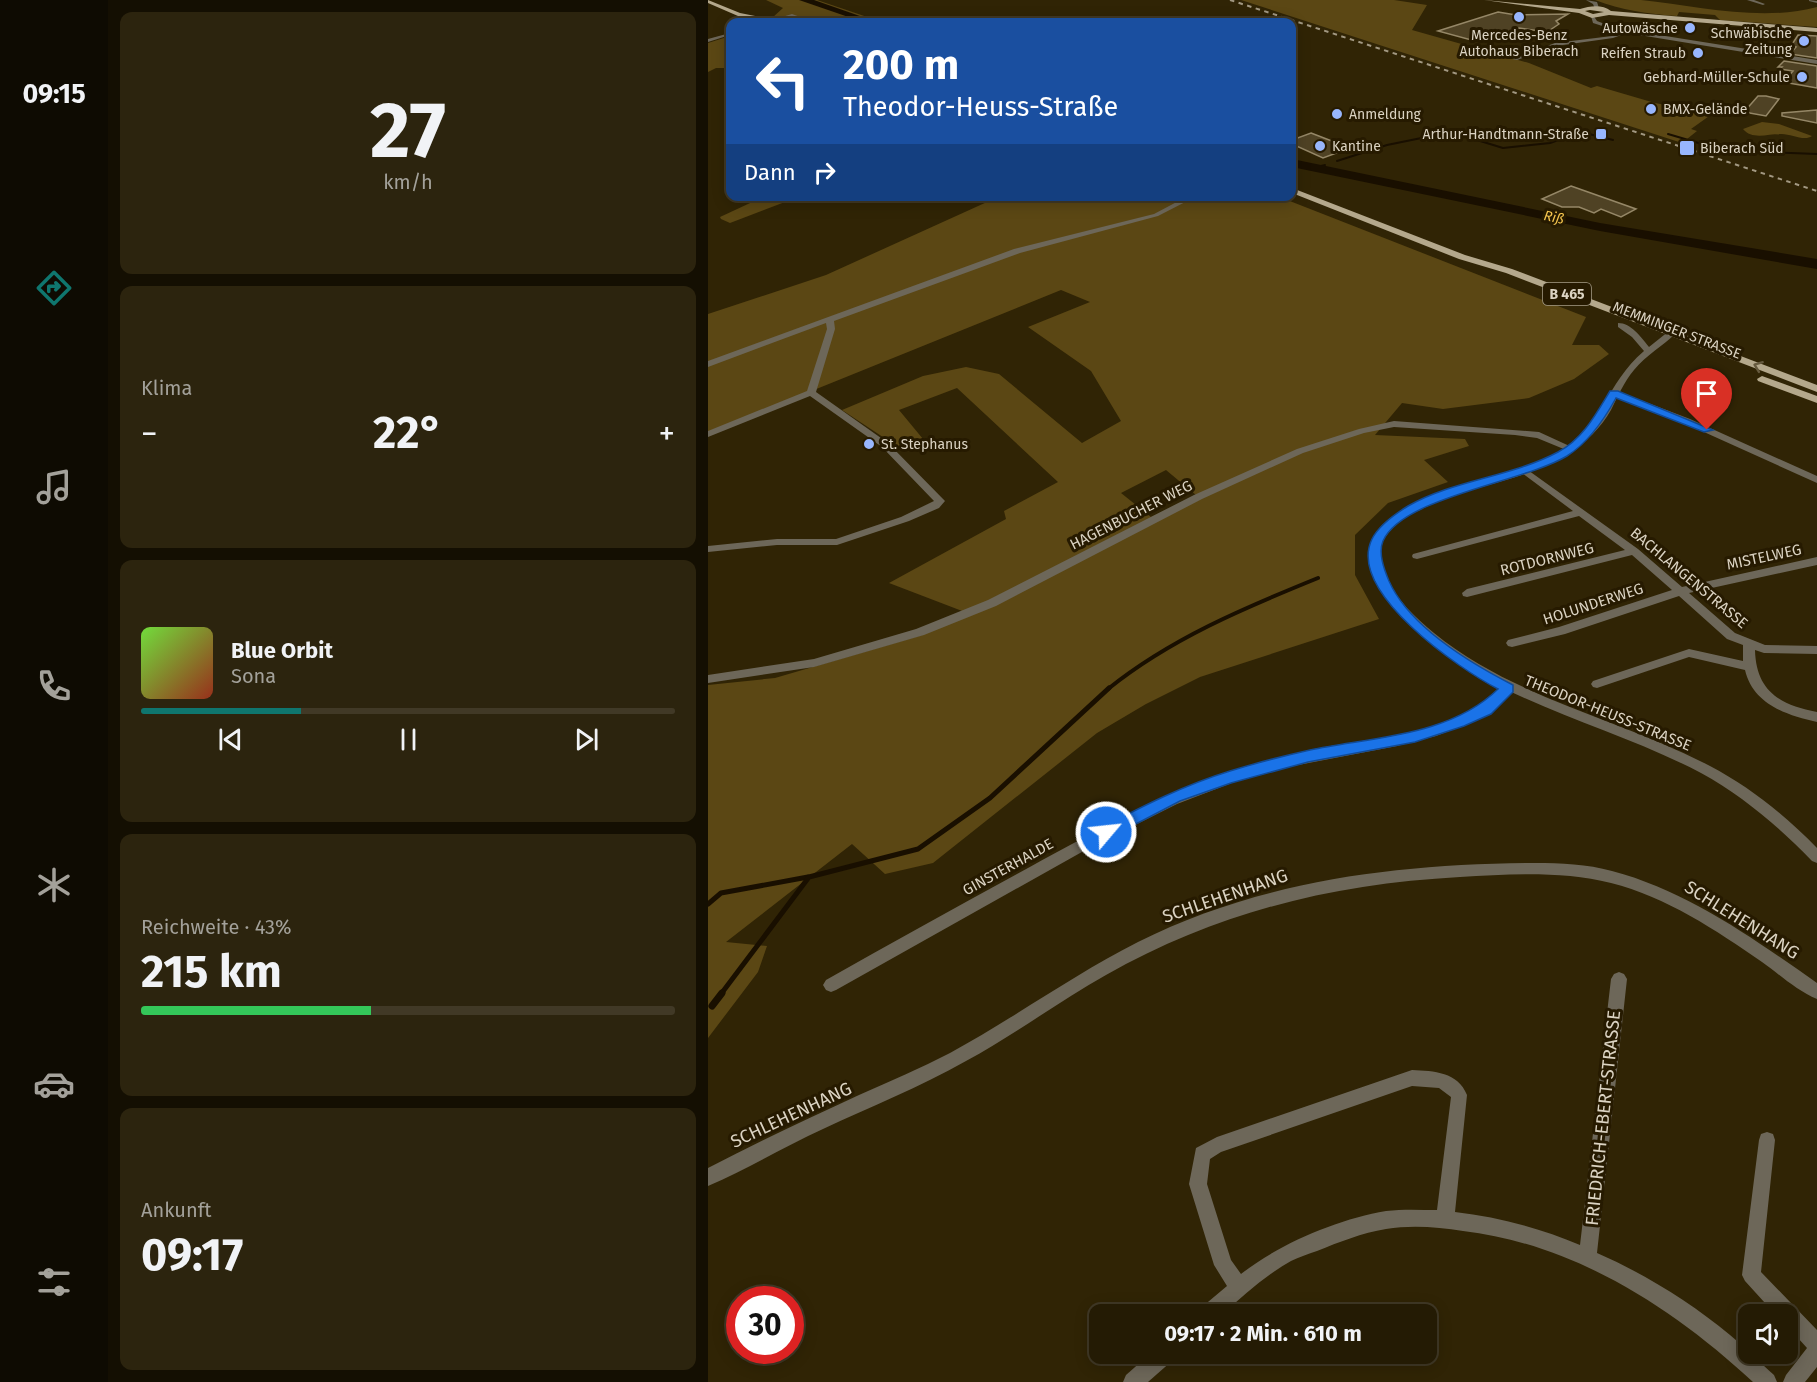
<!DOCTYPE html>
<html lang="de">
<head>
<meta charset="utf-8">
<style>
	:root { --surface:#241b04; --page:#2c240e; --text:#f1f3f6; --muted:#a3a19a; --line:#413926; --accent:#0f766e }
	body { margin:0; font-family:"Fira Sans",sans-serif; background:var(--page); color:var(--text); height:100vh; display:flex; flex-direction:column; font-size:22px; white-space:nowrap }
	* { box-sizing:border-box; margin:0 }
	p { font-size:20px; color:var(--muted) }
	.icon { flex:none; width:33px; height:33px; fill:none; stroke:currentColor; stroke-width:2; stroke-linecap:round; stroke-linejoin:round }
	.map { position:relative; flex:1; overflow:hidden }
	.drawer { display:flex; flex-direction:column; gap:12px; padding:12px; background:#140f02; width:600px }
	.drawer>* { flex:none }
	.banner { position:absolute; left:18px; top:18px; width:570px; height:183px; border-radius:12px; box-shadow:0 3px 15px #0003,0 0 0 2px var(--line); background:#1a4fa0; color:#fff; overflow:hidden }
	.fabs { position:absolute; left:1030px; top:1304px; display:grid; gap:12px }
	.fabs a { display:grid; place-items:center; width:60px; height:60px; border-radius:12px; background:var(--surface); box-shadow:0 3px 15px #0003,0 0 0 2px var(--line); font-size:30px }
	.speed { position:absolute; left:18px; top:1286px; display:flex; gap:12px; font-size:30px; font-weight:700; text-align:center }
	.speed>* { display:grid; place-content:center; width:78px; height:78px; border-radius:50%; background:var(--surface); box-shadow:0 3px 15px #0003,0 0 0 2px var(--line); line-height:1 }
	.speed .limit { border:9px solid #d22; background:#fff; color:#111 }
	.pin { position:absolute; display:grid; place-items:center; width:51px; height:51px; color:#fff; margin:-62px -26px; border-radius:50% 50% 50% 0; rotate:-45deg; box-shadow:0 0 6px #0007 }
	.pin .icon { rotate:45deg }
	.me { position:absolute; width:66px; margin:-33px; rotate:62deg; stroke-linejoin:round; filter:drop-shadow(0 0 4px #0008) }
	.turn { display:flex; align-items:center; gap:21px; height:126px; padding:0 18px; font-size:27px }
	.turn .icon { width:78px; height:78px; stroke-width:2.5 }
	.turn b { display:block; font-size:42px; line-height:51px }
	.then { display:flex; align-items:center; height:57px; padding:0 18px; background:#0003; gap:12px; font-size:22px }
	.big { font-size:45px; font-weight:700; line-height:1.1 }
	.drawer .widget { flex:1; display:flex; flex-direction:column; justify-content:center; gap:9px; min-width:0; padding:0 21px; border-radius:12px; background:var(--page) }
	.drawer .dial { align-items:center; gap:0 }
	.dial b { font-size:78px; line-height:1 }
	.song { display:flex; align-items:center; gap:18px }
	.cover { width:72px; height:72px; border-radius:9px; background:linear-gradient(135deg,hsl(100 70% 55%),hsl(10 70% 35%)) }
	.played { height:6px; border-radius:3px; background:linear-gradient(90deg,var(--accent) 30%,var(--line) 30%) }
	.keys { display:flex; justify-content:space-around; direction:ltr }
	.heat { display:flex; justify-content:space-between; align-items:center; font-size:33px; direction:ltr }
	.charge { height:9px; border-radius:4px; background:linear-gradient(90deg,#34c759 43%,var(--line) 0) }
	.trip { position:absolute; left:381px; top:1304px; width:348px; height:60px; border-radius:12px; background:var(--surface); box-shadow:0 3px 15px #0003,0 0 0 2px var(--line); font-weight:700; line-height:60px; text-align:center }
	main { display:flex; flex:1; min-height:0 }
	.tabs { display:flex; flex-direction:column; width:108px; justify-content:space-around; align-items:center; background:#0e0b02; color:var(--muted) }
	.tabs .icon { width:42px; height:42px }
	.tabs .active { color:var(--accent) }
	.tabs b { font-size:27px; color:var(--text) }
	.map>svg:first-child { display:block }
	.green { fill:#5b4714; fill-rule:evenodd }
	.lines { fill:none; stroke-linecap:round; stroke-linejoin:round }
	.stream-far3 { stroke:#190f00; stroke-width:2 }
	.stream-far2 { stroke:#190f00; stroke-width:4 }
	.stream-far1 { stroke:#190f00; stroke-width:5 }
	.stream { stroke:#190f00; stroke-width:7 }
	.river { fill:#190f00; fill-rule:evenodd }
	.building { fill:#4f4224; stroke:#958767; stroke-width:1.5 }
	.minor { fill:#6d6759; fill-rule:evenodd }
	.tertiary { fill:#6d6759; fill-rule:evenodd }
	.primary { fill:#b4a88c; fill-rule:evenodd }
	.rail { stroke:#a29882; stroke-width:2; stroke-dasharray:4.5 4.5; stroke-linecap:butt }
	.oneway { stroke:#665a3f }
	.route { fill:#1a73e8; stroke:#114b97; stroke-width:1.5 }
	.poi-dot { fill:#98b6fd; stroke:#261a00; stroke-width:2 }
	.labels { text-anchor:middle; stroke-width:6; stroke-linejoin:round; paint-order:stroke }
	.far-poi-label { font-size:14px; fill:#dbd3c2; stroke:#261a00; text-anchor:end }
	.far-water-label { font-size:14px; font-style:italic; fill:#f5c54e; stroke:#261a00 }
	.shield { fill:#261a00; stroke:#a59c88; stroke-width:1.5 }
	.shield-label { font-size:14px; font-weight:bold; fill:#dbd3c2 }
	.far-street-label { font-size:14px; fill:#dbd3c2; stroke:#261a00 }
	.street-label { font-size:15px; fill:#dbd3c2; stroke:#261a00 }
	.near-street-label { font-size:18px; fill:#dbd3c2; stroke:#261a00 }
</style>
</head>
<body>
<main>
<nav class="tabs">
<b>09:15</b>
<svg class="icon active" aria-label="directions" viewBox="0 0 24 24"><path d="M12 3l9 9-9 9-9-9zM9 14v-3h6M13 9l2 2-2 2"/></svg>
<svg class="icon" aria-label="music" viewBox="0 0 24 24"><path d="M9 18V5l10-2v13"/><circle cx="6" cy="18" r="3"/><circle cx="16" cy="16" r="3"/></svg>
<svg class="icon" aria-label="phone" viewBox="0 0 24 24"><path d="M5 4h4l2 5-3 2q2 4 5 5l2-3 5 2v4C11 20 4 13 5 4z"/></svg>
<svg class="icon" aria-label="climate" viewBox="0 0 24 24"><path d="M12 3v18M4 7l16 10M4 17L20 7"/></svg>
<svg class="icon" aria-label="car" viewBox="0 0 24 24"><path d="M5 17H2v-5l4-1 3-4h7l3 4 3 1v5h-3M9 17h6M6 11h13"/><circle cx="7" cy="17" r="2"/><circle cx="17" cy="17" r="2"/></svg>
<svg class="icon" aria-label="filters" viewBox="0 0 24 24"><path d="M4 7h16M4 17h16"/><circle cx="9" cy="7" r="2"/><circle cx="15" cy="17" r="2"/></svg>
</nav>
<section class="drawer">
<div class="widget dial"><b>27</b><p>km/h</p></div>
<div class="widget"><p>Klima</p>
<div class="heat"><a>−</a><b class="big">22°</b><a>+</a></div>
</div>
<div class="widget">
<div class="song"><i class="cover"></i><div><b>Blue Orbit</b><p>Sona</p></div></div>
<div class="played"></div>
<div class="keys"><svg class="icon" aria-label="previous" viewBox="0 0 24 24"><path d="M18 5L8 12l10 7zM5 5v14"/></svg><svg class="icon" aria-label="pause" viewBox="0 0 24 24"><path d="M8 5v14M16 5v14"/></svg><svg class="icon" aria-label="next" viewBox="0 0 24 24"><path d="M6 5l10 7-10 7zM19 5v14"/></svg></div>
</div>
<div class="widget"><p>Reichweite · 43%</p><b class="big">215 km</b><div class="charge"></div></div>
<div class="widget"><p>Ankunft</p><b class="big">09:17</b></div>
</section>
<div class="map">
<svg width="1109" height="1382" viewBox="0 0 1109 1382">
	<rect width="100%" height="100%" fill="#302405"/>
	<g class="green">
		<path d="M58 0H109L174 22H85L64 18 75 8Z"/>
		<path d="M533 0H686L719 5 704 30 821 63 883 88 889 86 947 103 1004 114 983 129 989 131 974 143Z"/>
		<path d="M887 0C902 0 918 0 933 0 990 6 1053 22 1109 7V27L1012 20 1007 15 971 12 969 16C940 14 913 10 887 0Z"/>
		<path d="M22 36V68H8L0 72V43Z"/>
		<path d="M1054 122 1071 124 1104 136C1096 142 1082 133 1072 134 1059 134 1044 140 1035 129Z"/>
		<path d="M569 196 878 317 864 345H891L901 354 866 379 821 398 735 409 694 403 667 435 757 439 761 446 716 460 740 482 680 503 647 535V575L671 619 492 677 438 704 389 733 225 863 177 874 144 844 18 942 59 946 50 972 0 1038V685L67 678 214 635 262 614 181 583 298 519 296 511 350 482 249 388 191 410 215 439 190 447 134 410 215 376 258 367 291 374 374 443 413 421 383 371 320 327 382 302 353 290 0 433V314L118 275 290 197ZM458 470 488 495 443 517 413 493Z"/>
		<path d="M55 197H90L22 223 13 219 12 217Z"/>
	</g>
	<g class="lines">
		<g class="stream-far3">
			<path d="M960 134 1011 149"/>
			<path d="M1024 151 1109 154"/>
			<path d="M629 161 679 145 743 132 795 148 842 143 873 132 905 140"/>
			<path d="M605 168 617 165"/>
		</g>
		<path class="stream-far2" d="M400 689C462 639 536 608 610 578"/>
		<g class="stream-far1">
			<path d="M0 904 13 893 100 877"/>
			<path d="M13 994 101 877 210 849 282 798 401 688"/>
		</g>
		<path class="stream" d="M4 1006 14 993"/>
		<g class="river">
			<path d="M91 0H106L169 22H155Z"/>
			<path d="M584 159 892 223 1109 259V269L892 231 584 167Z"/>
		</g>
	</g>
	<g class="building">
		<path d="M790 12 808 15 860 14 848 21 851 24 839 32 811 28 767 41 730 31Z"/>
		<path d="M1090 35 1109 36V58L1082 54 1088 47 1083 46Z"/>
		<path d="M1076 61 1109 66V88L1075 82 1085 71 1072 69 1074 67H1070Z"/>
		<path d="M1050 96H1058L1071 99 1058 116 1036 112Z"/>
		<path d="M1109 110V123L1074 116V113Z"/>
		<path d="M603 133 642 148 615 158 584 144V140Z"/>
		<path d="M863 186 928 209 913 217 893 209 886 213 871 207H854L834 199Z"/>
	</g>
	<g class="lines">
		<g class="minor">
			<path d="M878 0 889 2 891 8 887 9 885 4Z"/>
			<path d="M1039 0H1046L1057 4 1055 5Z"/>
			<path d="M84 14 106 22C98 23 90 16 82 17 73 18 65 23 57 22Z"/>
			<path d="M885 15 889 21 907 28 1109 60V64L919 33 905 38 848 46 809 60 804 59 847 43 904 36 913 32 885 23 883 16Z"/>
			<path d="M22 33V35L0 42V39Z"/>
			<path d="M480 196H489L450 216 312 253 126 321 127 329 108 392 180 443 237 501 231 508 201 521 129 545H69L0 552V546L69 539H128L193 517 226 501 174 447 102 396 0 437V431L99 391 119 329 118 323 0 367V361L306 249 446 214Z"/>
			<path d="M906 390 982 419 1109 476V483L976 423 903 395V391Z"/>
			<path d="M686 421 831 432 868 449 863 452 829 438 807 435 686 427 656 433 595 453 494 499 288 606 216 635 106 667 0 683V675L106 659 208 629 280 600 486 495 589 449 651 429Z"/>
			<path d="M817 468 930 549 974 587 1109 557V565L981 593 1027 633 1057 645 1109 646V654L1056 653 1047 650C1048 691 1072 705 1109 712V722C1078 715 1045 704 1037 670L981 657 889 688 885 687 883 684 885 681 981 649 1035 661V645L1019 639 971 596 857 634 804 647 800 646 798 643 800 640 851 627 964 590 924 555 759 597 755 596 754 593 759 589 917 550 871 516 709 559 705 558 704 556 705 554 865 511 814 473 812 471Z"/>
			<path d="M800 683 804 685 806 688 804 691 785 710 759 724 728 736 689 746 559 771 529 781 469 804 381 848 128 990 123 992 118 990 115 985 118 980C181 944 245 909 309 874 378 836 447 798 522 772 587 750 656 747 722 728 740 722 760 715 776 704 784 698 790 687 800 683Z"/>
			<path d="M827 863C853 863 879 864 904 871 980 891 1046 939 1109 983V999C1089 991 1071 974 1054 962 1008 930 958 897 903 883 855 871 802 874 752 877 624 884 510 912 398 975 350 1002 306 1035 258 1061 212 1087 162 1107 115 1129 76 1147 39 1169 0 1186V1168C50 1142 101 1118 151 1095 182 1081 213 1068 242 1053 306 1018 365 975 430 942 553 880 690 864 827 863Z"/>
			<path d="M911 972 916 974 919 979 889 1253C937 1274 982 1302 1022 1335 1038 1348 1051 1362 1066 1375L1069 1382H1045C964 1307 866 1244 755 1231 730 1227 703 1225 678 1229 654 1233 631 1242 609 1251 600 1254 591 1257 583 1261 558 1275 536 1295 515 1314H492L494 1307 519 1286 506 1265 481 1184 488 1148 509 1137 704 1070C726 1071 750 1072 759 1095L747 1212C790 1217 832 1228 872 1245L903 979 906 974ZM704 1086 731 1088 743 1097 729 1210C712 1210 695 1209 678 1211 630 1219 571 1244 533 1274L523 1260 499 1184 502 1159 513 1152Z"/>
			<path d="M1059 1132 1065 1134 1067 1140 1053 1272 1109 1330V1367L1097 1382H1075L1078 1375 1099 1348 1080 1327V1314H1067L1037 1281 1034 1275 1051 1140 1053 1134Z"/>
			<path d="M443 1353H468L465 1360 440 1382H415L418 1375Z"/>
		</g>
		<g class="tertiary">
			<path d="M1101 0 1109 1V3L1101 1Z"/>
			<path d="M910 323C923 323 933 337 941 347L961 331 968 333C955 346 938 355 926 370 916 382 910 396 903 410 893 428 878 442 861 453 818 481 763 485 718 507 706 513 691 519 683 530 668 546 671 557 679 577 688 600 707 617 726 633 807 699 911 718 1002 766 1042 787 1078 816 1109 848V863L1104 861C1071 827 1035 796 993 773 902 725 799 706 719 639 697 621 678 602 667 575 662 563 658 548 667 536 706 483 792 483 847 454 896 427 897 384 936 351L924 337 910 327Z"/>
		</g>
		<g class="primary">
			<path d="M0 0 32 13 77 22 30 16 0 3Z"/>
			<path d="M776 0 872 9C882 6 894 4 903 11L1109 28V32L901 15 884 18 871 13ZM882 10 896 12 885 14 877 11Z"/>
			<path d="M584 188 757 255 804 269 1109 385V392L798 273 751 259 584 193Z"/>
			<path d="M1054 376 1109 396V403L1050 381 1049 379Z"/>
		</g>
		<path class="rail" d="M522 0 1109 191"/>
	</g>
	<defs><path id="oneway-chevron" d="M-2-3.5L2.5 0L-2 3.5" fill="none" stroke-width="1.6" stroke-linecap="round" stroke-linejoin="round" transform="scale(1.5)"/></defs>
	<use class="oneway" href="#oneway-chevron" transform="translate(1050 366) rotate(-159)"/>
	<path class="route" d="M902 391H910L1005 430 996 432 908 398C896 420 881 442 859 456 816 482 694 497 675 541 670 553 676 569 681 581 701 626 762 663 805 685V692L783 714 756 726 707 742 600 762 523 783 472 801 403 837H393L390 832 393 828C435 806 476 785 522 771 548 763 575 756 602 750 665 737 742 736 790 689 753 670 638 592 664 539 671 525 687 514 700 506 745 480 803 477 850 452 875 439 888 414 902 391Z"/>
	<g class="poi-dot">
		<circle cx="811" cy="17" r="6"/>
		<circle cx="982" cy="28" r="6"/>
		<circle cx="1096" cy="41" r="6"/>
		<circle cx="990" cy="53" r="6"/>
		<circle cx="1094" cy="77" r="6"/>
		<circle cx="943" cy="109" r="6"/>
		<circle cx="629" cy="114" r="6"/>
		<rect x="887" y="128" width="12" height="12" rx="3"/>
		<circle cx="612" cy="146" r="6"/>
		<rect x="971" y="140" width="16" height="16" rx="3"/>
		<circle cx="161" cy="444" r="6"/>
	</g>
	<g class="labels">
		<g class="far-poi-label">
			<text x="970" y="33">Autowäsche</text>
			<text x="1084" y="38">Schwäbische<tspan x="1084" dy="16">Zeitung</tspan></text>
			<text x="811" y="40" text-anchor="middle">Mercedes-Benz<tspan x="811" dy="16">Autohaus Biberach</tspan></text>
			<text x="978" y="58">Reifen Straub</text>
			<text x="1082" y="82">Gebhard-Müller-Schule</text>
			<text x="955" y="114" text-anchor="start">BMX-Gelände</text>
			<text x="641" y="119" text-anchor="start">Anmeldung</text>
			<text x="881" y="139">Arthur-Handtmann-Straße</text>
			<text x="624" y="151" text-anchor="start">Kantine</text>
			<text x="992" y="153" text-anchor="start">Biberach Süd</text>
			<text x="173" y="449" text-anchor="start">St. Stephanus</text>
		</g>
		<g class="far-water-label">
			<text transform="translate(846 217) rotate(12)" y="5">Riß</text>
		</g>
		<rect class="shield" x="835" y="283" width="48" height="22" rx="4.5"/>
		<g class="shield-label">
			<text x="859" y="299">B 465</text>
		</g>
		<g class="far-street-label">
			<text transform="translate(969 330) rotate(21)" y="5">MEMMINGER STRASSE</text>
		</g>
		<g class="street-label">
			<text transform="translate(423 515) rotate(-27)" y="5">HAGENBUCHER WEG</text>
			<text transform="translate(1056 557) rotate(-12)" y="5">MISTELWEG</text>
			<text transform="translate(839 559) rotate(-14)" y="5">ROTDORNWEG</text>
			<text transform="translate(981 578) rotate(40)" y="5">BACHLANGENSTRASSE</text>
			<text transform="translate(885 604) rotate(-18)" y="5">HOLUNDERWEG</text>
			<text transform="translate(900 713) rotate(22)" y="5">THEODOR-HEUSS-STRASSE</text>
			<text transform="translate(300 867) rotate(-29)" y="5">GINSTERHALDE</text>
		</g>
		<g class="near-street-label">
			<text transform="translate(517 896) rotate(-19)" y="6">SCHLEHENHANG</text>
			<text transform="translate(1034 920) rotate(32)" y="6">SCHLEHENHANG</text>
			<text transform="translate(83 1115) rotate(-25)" y="6">SCHLEHENHANG</text>
			<text transform="translate(895 1118) rotate(-84)" y="6">FRIEDRICH-EBERT-STRASSE</text>
		</g>
	</g>
</svg>
<div class="fabs">
<a><svg class="icon" aria-label="sound" viewBox="0 0 24 24"><path d="M4 9h4l5-4v14l-5-4H4zM17 9q2 3 0 6"/></svg></a>
</div>
<div class="speed"><div class="limit">30</div></div>
<div class="pin" style="left:999px;top:430px;background:#d93025"><svg class="icon" aria-label="arrive" viewBox="0 0 24 24"><path d="M6 21V4h12l-3 4 3 4H6"/></svg></div>
<svg class="me" style="left:398px;top:832px" viewBox="-20 -20 40 40"><circle r="17" fill="#1a73e8" stroke="#fff" stroke-width="3"/><path d="M0-11L8 9 0 5-8 9z" fill="#fff"/></svg>
<div class="trip">09:17 · 2 Min. · 610 m</div>
<div class="banner">
<div class="turn"><svg class="icon" aria-label="left" viewBox="0 0 24 24"><path d="M17 20v-9H6M10 6l-5 5 5 5"/></svg><div><b>200 m</b>Theodor-Heuss-Straße</div></div>
<div class="then">Dann<svg class="icon" aria-label="right" viewBox="0 0 24 24"><path d="M7 20v-9h11M14 6l5 5-5 5"/></svg></div>
</div>
</div>
</main>
</body>
</html>
